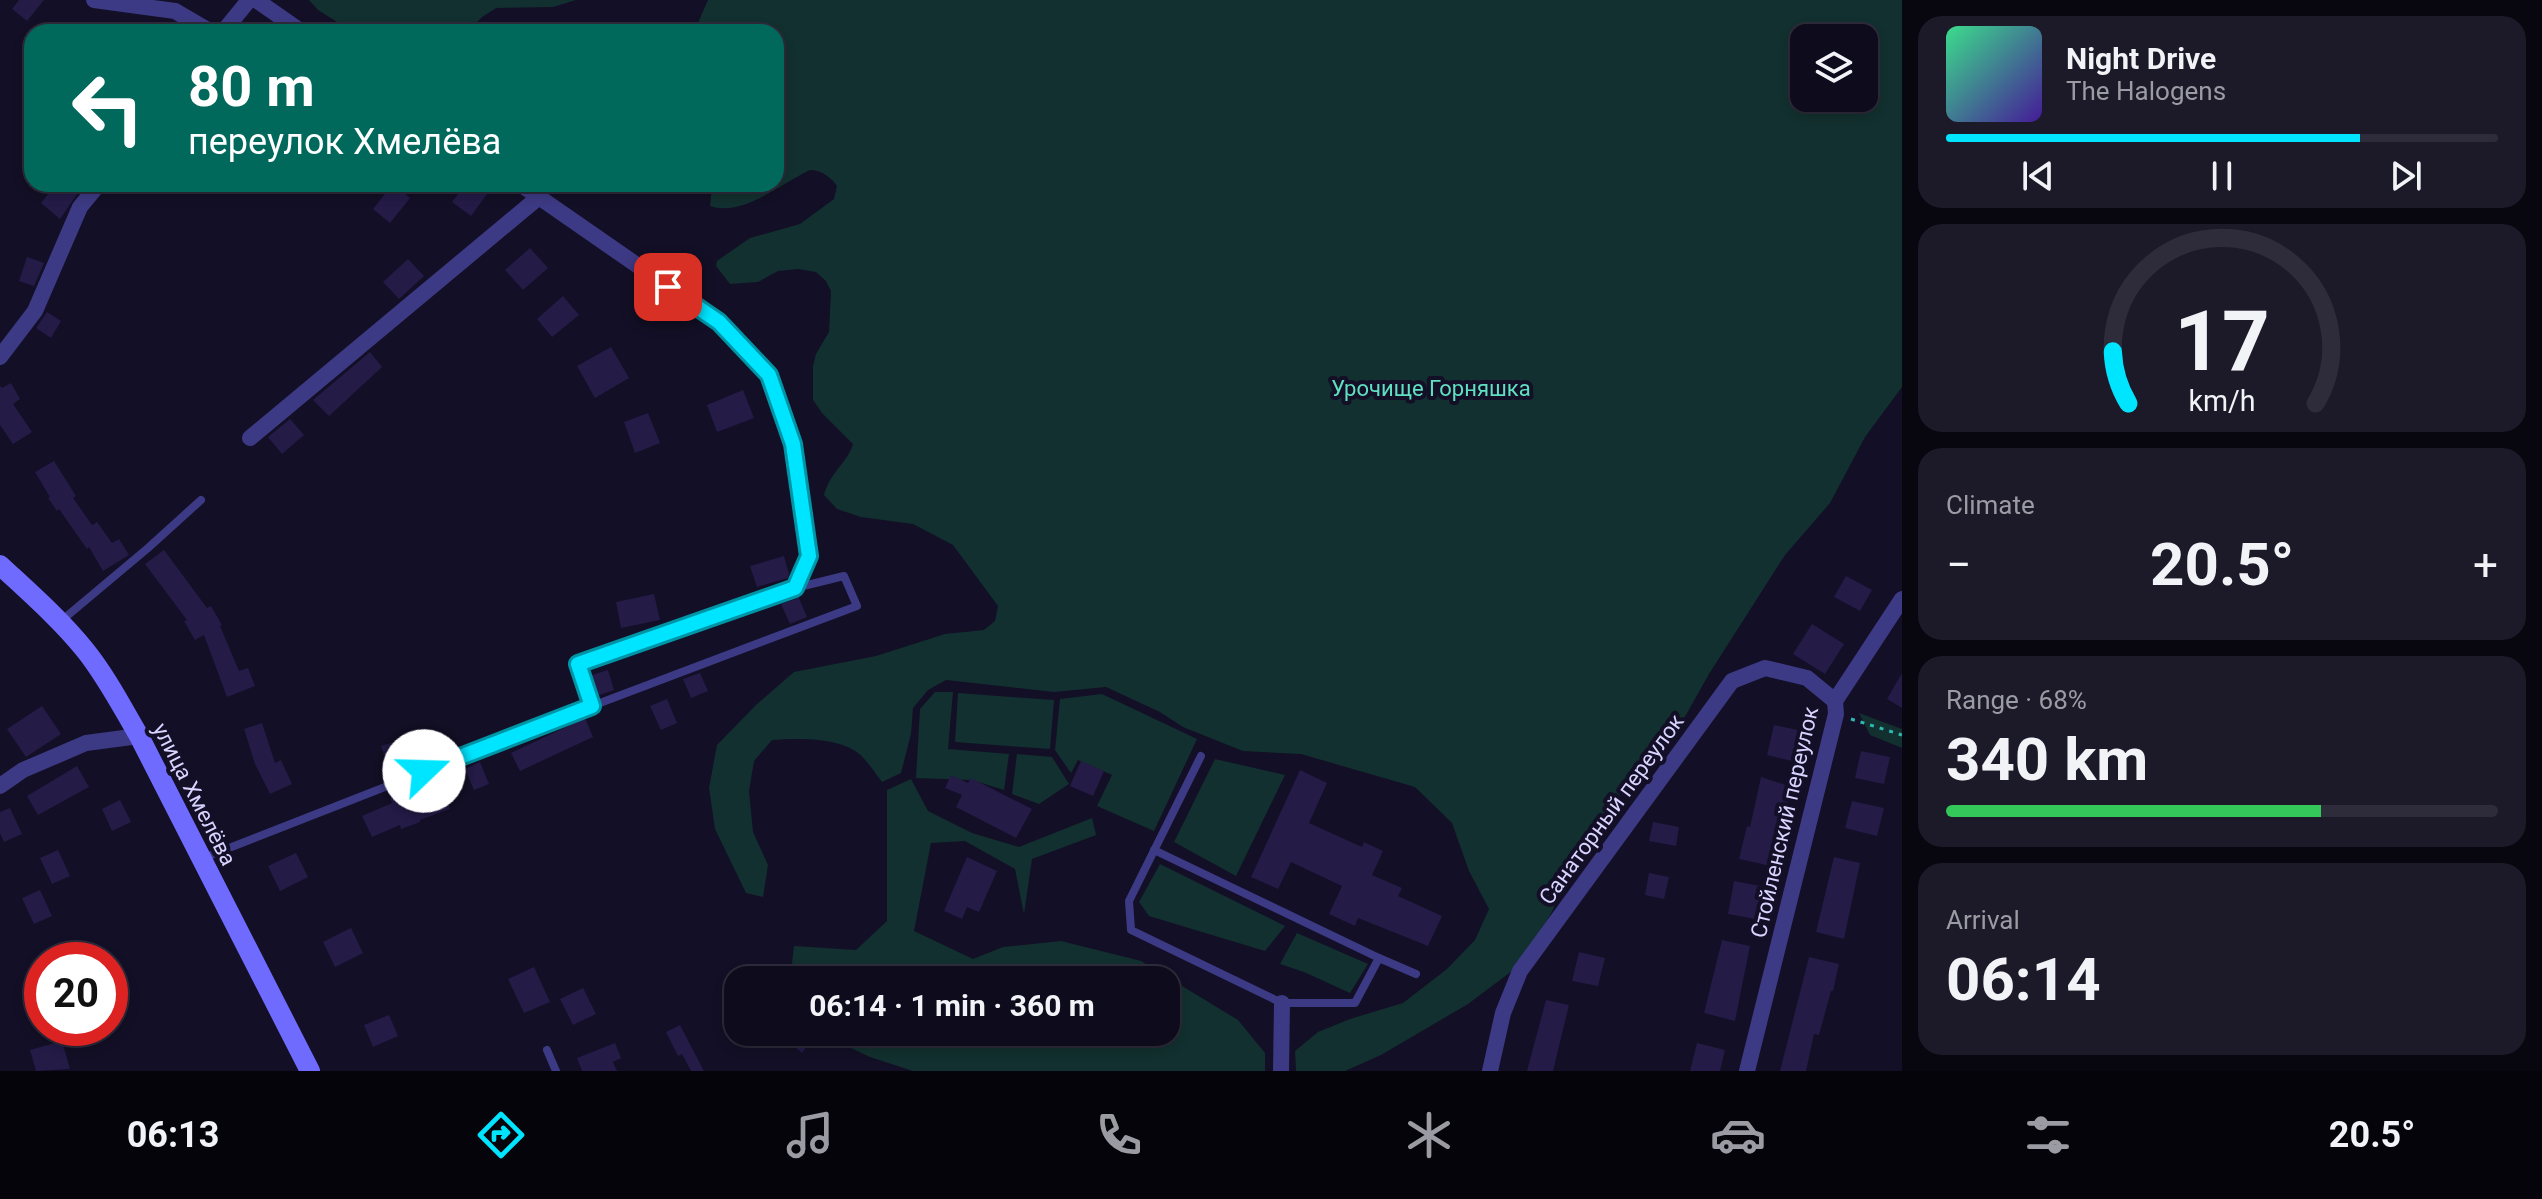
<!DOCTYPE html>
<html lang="en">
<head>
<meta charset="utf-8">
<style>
	:root { --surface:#0e0b1c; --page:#1c1929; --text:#f1f3f6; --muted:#9b9ba3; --line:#2e2b3b; --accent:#00e5ff }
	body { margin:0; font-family:Roboto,sans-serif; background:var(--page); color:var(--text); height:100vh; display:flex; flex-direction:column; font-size:30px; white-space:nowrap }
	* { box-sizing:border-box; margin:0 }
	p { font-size:26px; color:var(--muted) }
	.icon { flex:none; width:44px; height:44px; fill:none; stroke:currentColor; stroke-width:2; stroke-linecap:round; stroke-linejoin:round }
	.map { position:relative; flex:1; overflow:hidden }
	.panel { display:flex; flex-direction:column; gap:16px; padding:16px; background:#08060f; width:640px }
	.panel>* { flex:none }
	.guide { position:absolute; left:24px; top:24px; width:760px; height:168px; border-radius:24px; box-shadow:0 4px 12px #0003,0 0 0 2px var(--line); background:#00695c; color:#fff; overflow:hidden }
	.controls { position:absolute; left:1790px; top:24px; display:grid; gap:16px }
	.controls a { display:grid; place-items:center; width:88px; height:88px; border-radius:16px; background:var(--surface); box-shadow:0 4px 12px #0003,0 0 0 2px var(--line); font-size:40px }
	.speed { position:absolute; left:24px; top:942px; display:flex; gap:16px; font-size:40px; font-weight:700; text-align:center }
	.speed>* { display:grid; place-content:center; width:104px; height:104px; border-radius:50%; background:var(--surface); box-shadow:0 4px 12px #0003,0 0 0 2px var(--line); line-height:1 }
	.speed .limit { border:12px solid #d22; background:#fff; color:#111 }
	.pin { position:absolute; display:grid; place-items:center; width:68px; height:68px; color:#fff; margin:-34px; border-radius:16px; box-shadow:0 4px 12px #0006 }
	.me { position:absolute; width:88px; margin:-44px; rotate:69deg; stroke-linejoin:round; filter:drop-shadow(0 0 6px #0008) }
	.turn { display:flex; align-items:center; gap:28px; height:168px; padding:0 32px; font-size:36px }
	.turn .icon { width:104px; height:104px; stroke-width:2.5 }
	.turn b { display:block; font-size:56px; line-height:68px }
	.big { font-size:60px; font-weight:700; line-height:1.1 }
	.panel .widget { flex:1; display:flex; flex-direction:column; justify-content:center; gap:12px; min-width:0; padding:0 28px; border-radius:24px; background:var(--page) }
	.panel .dial { align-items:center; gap:0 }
	.dial svg { height:208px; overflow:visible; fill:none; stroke:var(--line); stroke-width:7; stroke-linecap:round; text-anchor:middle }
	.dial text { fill:var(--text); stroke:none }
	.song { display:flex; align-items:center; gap:24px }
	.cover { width:96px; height:96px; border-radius:12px; background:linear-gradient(135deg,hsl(150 70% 55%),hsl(260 70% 35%)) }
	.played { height:8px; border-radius:4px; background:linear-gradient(90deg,var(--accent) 75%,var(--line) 75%) }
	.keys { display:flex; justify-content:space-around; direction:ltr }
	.heat { display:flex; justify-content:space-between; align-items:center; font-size:44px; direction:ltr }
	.charge { height:12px; border-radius:6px; background:linear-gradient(90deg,#34c759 68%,var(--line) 0) }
	.trip { position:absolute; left:724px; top:966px; width:456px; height:80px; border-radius:24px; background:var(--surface); box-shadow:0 4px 12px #0003,0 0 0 2px var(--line); font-weight:700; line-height:80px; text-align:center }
	.menu { display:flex; height:128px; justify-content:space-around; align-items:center; background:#06040b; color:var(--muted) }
	.menu .icon { width:56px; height:56px }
	.menu .active { color:var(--accent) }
	.menu b { font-size:36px; color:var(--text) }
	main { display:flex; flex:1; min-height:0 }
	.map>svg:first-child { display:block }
	.green { fill:#12302f; fill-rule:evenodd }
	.building { fill:#241b47 }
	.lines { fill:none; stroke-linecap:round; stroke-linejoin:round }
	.path { stroke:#2fb8b0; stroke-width:3; stroke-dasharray:4 6; stroke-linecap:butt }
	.service { stroke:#3d3a85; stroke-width:8 }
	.minor { stroke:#3d3a85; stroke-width:16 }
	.secondary { stroke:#6f6bff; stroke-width:20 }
	.route-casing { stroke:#0095a6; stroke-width:20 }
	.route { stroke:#00e5ff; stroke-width:14 }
	.labels { text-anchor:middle; stroke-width:8; stroke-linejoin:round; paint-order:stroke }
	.park-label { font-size:22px; fill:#5fe0c0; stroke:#130f26 }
	.street-label { font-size:22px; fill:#d9d4ff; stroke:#130f26 }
</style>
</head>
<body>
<main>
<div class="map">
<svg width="1902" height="1071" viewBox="0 0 1902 1071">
	<rect width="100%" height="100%" fill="#130f26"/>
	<g class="green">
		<path d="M309 0H576L553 7 496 8 482 17 468 32H353L318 10Z"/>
		<path d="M708 0H1902V387L1865 437 1830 503 1785 555 1709 674 1669 745 1643 763 1614 804 1582 837 1552 912 1520 965 1468 1004 1381 1055 1345 1071H1296L1295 1051 1318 1032 1350 1019 1403 1003 1447 969 1475 940 1489 909 1469 871 1452 823 1415 787 1301 754 1243 751 1183 727 1160 712 1106 687 1054 692 946 680 928 690 913 708 911 734 901 773 882 782C875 773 867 760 858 753 838 737 796 738 772 740L754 761 749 791 753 832 768 865 763 897 746 893 715 829 709 788 717 745 756 705 794 672 876 656 945 634 984 630 995 621 998 606 953 545 913 524 861 517 837 509 824 495C830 472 848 462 853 444L822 413 813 400V366L816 354 829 332 831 291 826 281 816 272 798 269 778 271 758 282 730 284 716 266 717 261 750 238 800 224 834 199 837 186C832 178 820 169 810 170 780 184 743 217 710 206L712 184H776V32H694ZM1804 38H1864V98H1804Z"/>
		<path d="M935 692H953L948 749 1009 754 1004 790 972 780 916 778 920 709Z"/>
		<path d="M958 693 1054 700 1050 749 955 742Z"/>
		<path d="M1102 694 1197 739 1154 831 1097 806 1112 775 1078 760 1071 773 1055 750 1060 699Z"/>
		<path d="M1859 713 1902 729V748L1870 735Z"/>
		<path d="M1017 754 1052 757 1069 784 1039 804 1012 794Z"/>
		<path d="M1215 759 1285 775 1236 876 1174 842Z"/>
		<path d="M911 779 928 811 972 833 1019 847 1092 818 1096 835 1032 859 1024 914 1015 869 965 841 931 843 914 931 973 959 1003 947 1061 941 1141 961 1238 1020 1265 1053V1071H913L870 1057 823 1035 820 1032H1166V980H790L794 946 856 950 887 921V790Z"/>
		<path d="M1160 864 1285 926 1265 951 1149 916 1139 902Z"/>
		<path d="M1297 933 1368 964 1350 993 1304 972 1280 964Z"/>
	</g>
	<g class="building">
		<path d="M19 0H44L27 21 12 9Z"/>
		<path d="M56 184H84L60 219 41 203Z"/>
		<path d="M393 184 410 198 390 223 373 209Z"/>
		<path d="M466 184H481L490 190 471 216 452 202Z"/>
		<path d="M530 248 548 268 523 290 505 270Z"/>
		<path d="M27 257 44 263 34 286 19 281Z"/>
		<path d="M408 259 424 276 399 299 383 282Z"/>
		<path d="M563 296 579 315 552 337 537 319Z"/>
		<path d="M47 312 61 321 51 338 36 328Z"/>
		<path d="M611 347 629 378 595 398 577 366Z"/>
		<path d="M370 352 382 367 329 416 313 400Z"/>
		<path d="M11 383 20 399 13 404 32 432 13 444 0 425V386L2 388Z"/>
		<path d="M743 390 754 418 717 432 707 405Z"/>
		<path d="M648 413 660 443 635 453 624 422Z"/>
		<path d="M290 419 304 435 282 454 268 437Z"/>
		<path d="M54 461 76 496 73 498 92 525 97 522 112 543 119 539 129 555 103 571 89 547 87 549 59 509 57 511 48 498 50 497 35 472Z"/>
		<path d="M164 550 207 608 211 606 222 625 220 626 239 671 248 668 255 686 227 697 204 635 195 640 184 621 187 620 145 564Z"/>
		<path d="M784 556 789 574 788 578 757 587 750 566Z"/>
		<path d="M1846 576 1872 590 1860 611 1834 597Z"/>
		<path d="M654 594 660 620 621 628 616 602Z"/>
		<path d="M799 598 807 617 790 624 781 604Z"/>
		<path d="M1812 624 1844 644 1825 674 1793 654Z"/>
		<path d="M608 670 614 690 596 696 589 676Z"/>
		<path d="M700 673 708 691 691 698 683 679Z"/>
		<path d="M1902 673V708L1887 699Z"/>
		<path d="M667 699 677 723 661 730 650 706Z"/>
		<path d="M42 706 61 734 26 757 7 729Z"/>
		<path d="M585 718 593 737 520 771 511 753Z"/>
		<path d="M262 723 275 763 281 760 292 784 270 794 255 764 244 729Z"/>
		<path d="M1774 725 1802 731 1796 762 1767 755Z"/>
		<path d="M411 737 418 757 388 767 381 746Z"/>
		<path d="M1861 751 1890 757 1884 784 1855 778Z"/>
		<path d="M1081 761 1104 771 1093 796 1070 786Z"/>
		<path d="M480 762 489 784 474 790 465 769Z"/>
		<path d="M77 766 89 787 38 815 27 796Z"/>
		<path d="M1300 770 1327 783 1309 823 1362 847 1364 842 1383 851 1372 875 1402 888 1398 896 1442 916 1428 946 1358 918 1355 926 1329 914 1342 886 1291 862 1278 889 1251 877Z"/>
		<path d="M951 775 968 783 971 778 1032 809 1016 838 956 807 962 795 945 788Z"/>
		<path d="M1761 777 1792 787 1771 866 1739 859 1747 826 1750 827Z"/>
		<path d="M440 782 450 809 420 820V822L401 829 400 825 372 837 362 816 392 803 390 799Z"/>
		<path d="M120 800 131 822 112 831 102 809Z"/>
		<path d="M1852 801 1884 808 1877 836 1845 828Z"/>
		<path d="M10 808 22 834 4 842 0 833V812Z"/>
		<path d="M1653 822 1679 827 1676 846 1649 841Z"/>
		<path d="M58 850 70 876 52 884 40 858Z"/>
		<path d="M296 853 308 877 280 891 268 866Z"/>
		<path d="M967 857 997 871 979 912 967 907 962 919 944 911Z"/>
		<path d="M1834 857 1860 863 1844 939 1816 932Z"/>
		<path d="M1649 873 1669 877 1664 899 1645 895Z"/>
		<path d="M1734 881 1766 887 1760 920 1728 914Z"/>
		<path d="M40 890 52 916 34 924 22 898Z"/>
		<path d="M351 928 363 953 335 967 323 942Z"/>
		<path d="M1722 940 1750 946 1735 1021 1704 1013Z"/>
		<path d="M1579 952 1605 958 1598 986 1572 981Z"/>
		<path d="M1809 957 1839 964 1833 991H1831L1819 1035 1814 1034 1806 1071H1780Z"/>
		<path d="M534 967 550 1002 524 1013 508 979Z"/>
		<path d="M583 988 596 1014 573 1025 560 999Z"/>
		<path d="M1546 1000 1569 1005 1553 1071H1527Z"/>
		<path d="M389 1015 398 1036 373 1047 364 1025Z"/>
		<path d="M680 1025 704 1071H691L682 1054 678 1056 666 1032Z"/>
		<path d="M792 1032H818L802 1053 786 1040Z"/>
		<path d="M62 1041 70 1069 36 1071 30 1050Z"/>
		<path d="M615 1043 621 1058 613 1062 617 1071H582L577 1058Z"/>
		<path d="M1697 1043 1725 1050 1720 1071H1690Z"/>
	</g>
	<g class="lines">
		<path class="path" d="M1851 719 1902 735"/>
		<g class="service">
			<path d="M61 621 148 548 201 500"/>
			<path d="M1201 756 1129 901 1131 930 1282 1003H1355L1379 958 1416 974"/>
			<path d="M1154 850 1379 958"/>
			<path d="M201 859 592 706 578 664 795 588 844 576 857 606 592 706"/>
			<path d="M547 1050 556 1071"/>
		</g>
		<g class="minor">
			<path d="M94 0 175 11 211 32"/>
			<path d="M256 0 302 32"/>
			<path d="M223 32 249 0"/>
			<path d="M520 184 719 322 769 375 793 444 809 556 795 588"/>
			<path d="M0 357 35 311 80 207 99 184"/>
			<path d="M250 438 539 197"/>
			<path d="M0 786 23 770 86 743 139 736"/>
			<path d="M1281 1071 1282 1003"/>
			<path d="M1490 1071 1503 1013 1520 971 1732 681 1765 668 1807 678 1835 701"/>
			<path d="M1747 1071 1836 714 1835 701 1902 599"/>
		</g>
		<path class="secondary" d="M0 565C29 592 60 619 85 650 106 676 122 707 139 736L310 1071"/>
	</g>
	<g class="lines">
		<g class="route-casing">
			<path id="route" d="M424 771 592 706 578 664 795 588 809 556 793 444 769 375 719 322 668 287"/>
		</g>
		<use href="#route" class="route"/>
	</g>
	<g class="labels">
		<g class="park-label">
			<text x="1431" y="396">Урочище Горняшка</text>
		</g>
		<g class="street-label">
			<text transform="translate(195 794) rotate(63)" y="8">улица Хмелёва</text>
			<text transform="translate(1611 809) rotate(-54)" y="8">Санаторный переулок</text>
			<text transform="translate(1784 822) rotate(-77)" y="8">Стойленский переулок</text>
		</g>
	</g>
</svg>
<div class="controls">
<a><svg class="icon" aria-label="layers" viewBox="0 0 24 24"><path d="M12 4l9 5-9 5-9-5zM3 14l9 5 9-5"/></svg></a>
</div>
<div class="speed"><div class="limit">20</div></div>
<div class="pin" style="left:668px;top:287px;background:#d93025"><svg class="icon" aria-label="arrive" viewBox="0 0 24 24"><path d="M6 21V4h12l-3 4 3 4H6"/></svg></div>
<svg class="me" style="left:424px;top:771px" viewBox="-20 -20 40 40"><circle r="19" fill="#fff"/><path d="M0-13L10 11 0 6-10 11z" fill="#00e5ff"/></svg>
<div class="trip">06:14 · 1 min · 360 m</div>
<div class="guide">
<div class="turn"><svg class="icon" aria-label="left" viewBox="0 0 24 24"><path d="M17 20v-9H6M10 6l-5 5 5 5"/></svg><div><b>80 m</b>переулок Хмелёва</div></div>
</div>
</div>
<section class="panel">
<div class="widget">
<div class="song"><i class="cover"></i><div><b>Night Drive</b><p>The Halogens</p></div></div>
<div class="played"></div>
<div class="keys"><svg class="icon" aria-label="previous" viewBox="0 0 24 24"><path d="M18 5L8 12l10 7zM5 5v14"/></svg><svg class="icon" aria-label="pause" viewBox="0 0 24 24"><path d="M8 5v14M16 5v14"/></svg><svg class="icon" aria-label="next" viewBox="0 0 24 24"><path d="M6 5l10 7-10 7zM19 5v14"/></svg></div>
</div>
<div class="widget dial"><svg viewBox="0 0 100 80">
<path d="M14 69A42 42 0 1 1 86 69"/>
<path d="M14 69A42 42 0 0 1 8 49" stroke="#00e5ff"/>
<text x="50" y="56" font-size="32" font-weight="700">17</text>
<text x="50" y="72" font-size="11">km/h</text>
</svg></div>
<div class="widget"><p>Climate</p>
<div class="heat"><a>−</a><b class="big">20.5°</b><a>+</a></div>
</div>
<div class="widget"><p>Range · 68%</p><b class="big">340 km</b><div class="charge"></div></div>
<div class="widget"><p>Arrival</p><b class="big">06:14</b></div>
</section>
</main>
<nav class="menu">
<b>06:13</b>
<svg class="icon active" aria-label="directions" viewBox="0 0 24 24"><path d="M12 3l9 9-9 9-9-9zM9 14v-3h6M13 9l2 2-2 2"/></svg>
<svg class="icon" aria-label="music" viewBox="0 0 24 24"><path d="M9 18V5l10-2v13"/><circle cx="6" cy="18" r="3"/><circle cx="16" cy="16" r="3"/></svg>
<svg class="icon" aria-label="phone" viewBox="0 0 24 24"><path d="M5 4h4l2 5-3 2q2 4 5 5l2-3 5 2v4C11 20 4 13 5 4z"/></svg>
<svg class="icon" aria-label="climate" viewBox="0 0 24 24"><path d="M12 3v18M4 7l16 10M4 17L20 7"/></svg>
<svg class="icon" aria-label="car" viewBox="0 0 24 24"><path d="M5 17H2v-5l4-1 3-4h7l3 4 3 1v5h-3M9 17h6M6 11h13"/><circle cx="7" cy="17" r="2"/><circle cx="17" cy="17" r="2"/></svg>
<svg class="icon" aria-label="filters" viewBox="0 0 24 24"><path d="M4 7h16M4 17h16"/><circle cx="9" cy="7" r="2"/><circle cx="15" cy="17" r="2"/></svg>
<b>20.5°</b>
</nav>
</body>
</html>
